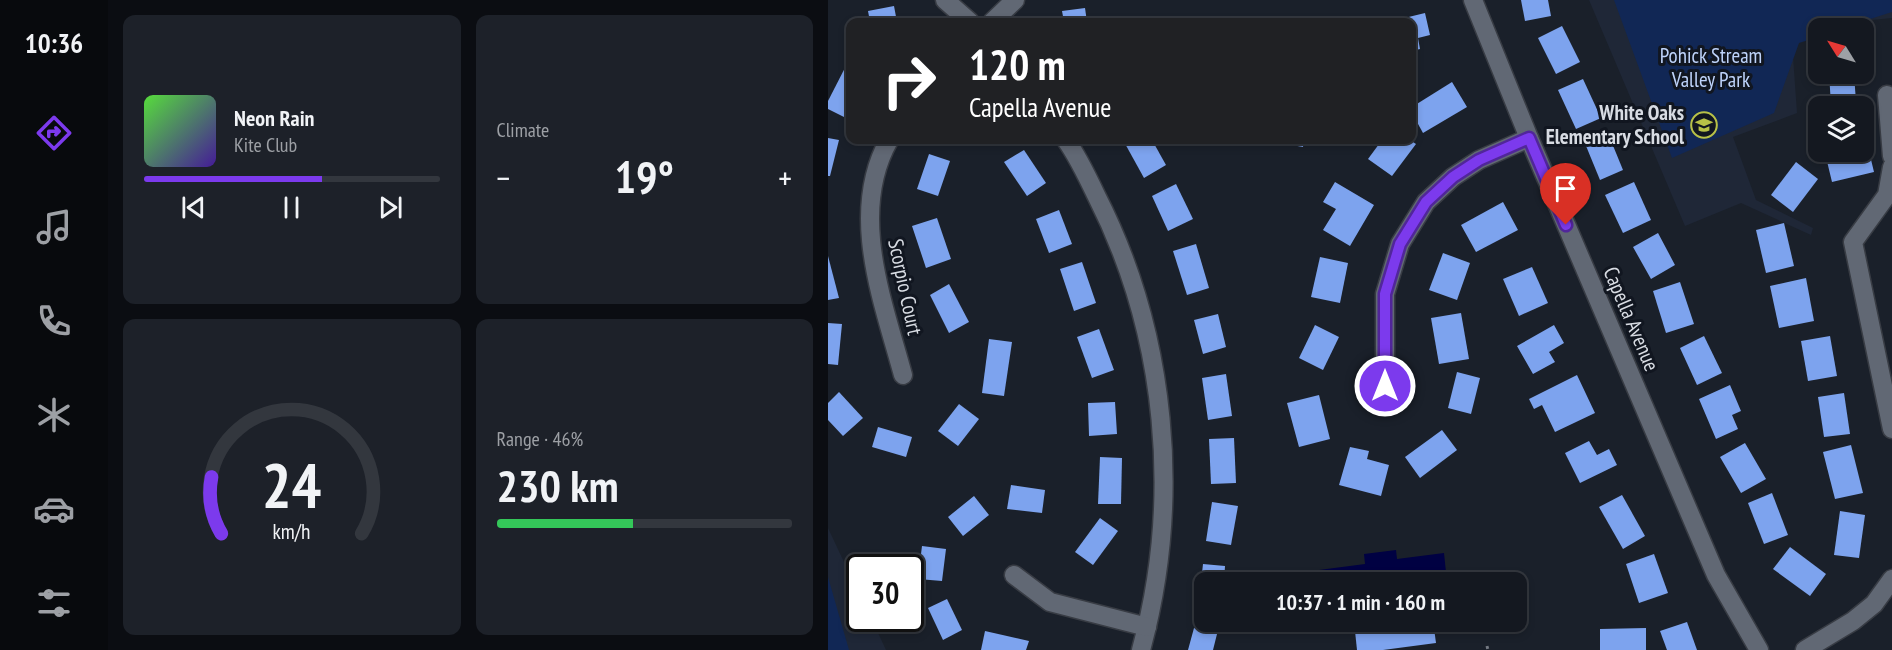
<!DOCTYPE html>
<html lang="en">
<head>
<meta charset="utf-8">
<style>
	:root { --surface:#141820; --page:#1d2129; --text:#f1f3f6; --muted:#9da0a5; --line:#33373e; --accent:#7c3aed }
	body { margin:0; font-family:"PT Sans Narrow",sans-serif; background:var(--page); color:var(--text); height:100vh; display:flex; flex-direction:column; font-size:22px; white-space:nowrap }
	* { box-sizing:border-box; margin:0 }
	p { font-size:20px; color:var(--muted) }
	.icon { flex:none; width:33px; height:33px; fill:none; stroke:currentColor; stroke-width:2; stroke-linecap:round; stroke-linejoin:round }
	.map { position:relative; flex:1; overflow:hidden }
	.sheet { display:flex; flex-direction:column; gap:15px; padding:15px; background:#0b0d12; width:720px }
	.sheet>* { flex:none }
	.guide { position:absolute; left:18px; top:18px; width:570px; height:126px; border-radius:12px; box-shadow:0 3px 9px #0003,0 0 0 2px var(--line); background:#202124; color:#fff; overflow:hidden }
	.needle { width:39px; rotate:307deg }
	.fabs { position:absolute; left:980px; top:18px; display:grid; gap:12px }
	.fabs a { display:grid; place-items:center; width:66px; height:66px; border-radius:12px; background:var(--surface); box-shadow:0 3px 9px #0003,0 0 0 2px var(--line); font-size:30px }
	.speed { position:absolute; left:18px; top:554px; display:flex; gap:12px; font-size:30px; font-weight:700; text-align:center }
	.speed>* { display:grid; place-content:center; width:78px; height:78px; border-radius:50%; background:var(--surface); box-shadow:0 3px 9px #0003,0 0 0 2px var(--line); line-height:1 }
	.speed .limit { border:3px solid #111; border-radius:9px; background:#fff; color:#111 }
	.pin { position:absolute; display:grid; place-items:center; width:51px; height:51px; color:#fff; margin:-62px -26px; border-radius:50% 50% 50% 0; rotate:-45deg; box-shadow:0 0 6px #0007 }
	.pin .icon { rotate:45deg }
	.me { position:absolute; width:66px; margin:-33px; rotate:0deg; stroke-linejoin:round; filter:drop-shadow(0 0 4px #0008) }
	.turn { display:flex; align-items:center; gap:21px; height:126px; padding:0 24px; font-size:27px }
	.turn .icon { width:78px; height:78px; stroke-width:2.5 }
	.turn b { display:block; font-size:42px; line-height:51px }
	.big { font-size:45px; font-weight:800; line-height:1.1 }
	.sheet .tile { flex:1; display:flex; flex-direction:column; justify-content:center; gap:9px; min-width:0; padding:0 21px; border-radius:12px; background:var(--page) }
	.sheet .dial { align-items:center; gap:0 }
	.dial svg { height:156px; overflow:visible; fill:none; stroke:var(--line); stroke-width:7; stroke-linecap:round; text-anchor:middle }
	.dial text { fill:var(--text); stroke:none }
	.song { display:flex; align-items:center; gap:18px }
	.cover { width:72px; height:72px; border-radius:9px; background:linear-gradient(135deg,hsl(110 70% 55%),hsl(260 70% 35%)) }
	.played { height:6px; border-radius:3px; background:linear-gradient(90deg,var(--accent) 60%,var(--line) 60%) }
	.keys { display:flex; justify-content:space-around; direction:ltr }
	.heat { display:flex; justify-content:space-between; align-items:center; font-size:33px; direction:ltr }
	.charge { height:9px; border-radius:4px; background:linear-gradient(90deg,#34c759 46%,var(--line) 0) }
	.sheet .tiles { flex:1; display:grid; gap:15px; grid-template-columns:repeat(2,1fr) }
	.trip { position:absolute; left:366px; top:572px; width:333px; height:60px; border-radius:12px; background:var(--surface); box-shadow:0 3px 9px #0003,0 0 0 2px var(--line); font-weight:800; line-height:60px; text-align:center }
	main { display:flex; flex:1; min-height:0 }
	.tab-bar { display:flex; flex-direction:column; width:108px; justify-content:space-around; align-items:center; background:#080a0d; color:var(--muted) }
	.tab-bar .icon { width:42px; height:42px }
	.tab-bar .on { color:var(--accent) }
	.tab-bar b { font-size:27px; color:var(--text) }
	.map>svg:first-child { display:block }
	.built { fill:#1f2737 }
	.green { fill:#112755 }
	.water { fill:#000142 }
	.building { fill:#7da3ee }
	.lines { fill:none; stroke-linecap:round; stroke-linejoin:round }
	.minor-casing { stroke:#383c44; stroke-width:21 }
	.path { stroke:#757a83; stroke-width:3; stroke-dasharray:3 4.5; stroke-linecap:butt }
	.minor { stroke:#616874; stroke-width:18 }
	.route-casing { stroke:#51269a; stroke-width:15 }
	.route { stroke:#7c3aed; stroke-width:10 }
	.labels { text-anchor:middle; stroke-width:6; stroke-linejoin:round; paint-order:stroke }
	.park-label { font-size:21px; fill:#bed3fa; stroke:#111620 }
	.poi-label { font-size:21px; font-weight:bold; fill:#d8dce3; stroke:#111620; text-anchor:end }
	.street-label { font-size:21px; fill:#d8dce3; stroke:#111620 }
</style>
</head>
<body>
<main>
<nav class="tab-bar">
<b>10:36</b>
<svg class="icon on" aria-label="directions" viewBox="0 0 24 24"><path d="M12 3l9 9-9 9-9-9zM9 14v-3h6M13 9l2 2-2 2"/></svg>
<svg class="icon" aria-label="music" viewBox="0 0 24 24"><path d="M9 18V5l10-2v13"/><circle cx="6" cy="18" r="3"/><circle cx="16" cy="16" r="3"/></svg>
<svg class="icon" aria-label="phone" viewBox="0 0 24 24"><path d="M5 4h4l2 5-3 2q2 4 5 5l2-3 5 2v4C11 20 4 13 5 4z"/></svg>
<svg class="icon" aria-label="climate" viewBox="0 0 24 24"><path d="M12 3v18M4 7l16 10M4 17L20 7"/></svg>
<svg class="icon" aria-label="car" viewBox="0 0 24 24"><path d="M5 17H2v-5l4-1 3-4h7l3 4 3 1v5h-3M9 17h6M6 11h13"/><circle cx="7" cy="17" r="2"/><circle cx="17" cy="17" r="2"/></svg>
<svg class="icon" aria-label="filters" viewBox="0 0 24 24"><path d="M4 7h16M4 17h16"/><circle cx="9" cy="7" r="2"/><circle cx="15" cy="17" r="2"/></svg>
</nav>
<section class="sheet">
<div class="tiles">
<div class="tile">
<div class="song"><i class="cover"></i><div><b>Neon Rain</b><p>Kite Club</p></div></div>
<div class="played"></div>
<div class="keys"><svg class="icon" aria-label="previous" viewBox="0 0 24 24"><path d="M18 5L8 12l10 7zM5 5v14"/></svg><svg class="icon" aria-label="pause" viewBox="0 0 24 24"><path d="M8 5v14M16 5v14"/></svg><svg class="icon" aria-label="next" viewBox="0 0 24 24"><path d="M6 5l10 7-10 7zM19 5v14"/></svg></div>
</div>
<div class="tile"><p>Climate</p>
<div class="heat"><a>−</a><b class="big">19°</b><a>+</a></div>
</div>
<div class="tile dial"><svg viewBox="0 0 100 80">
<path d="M14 69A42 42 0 1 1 86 69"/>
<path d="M14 69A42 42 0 0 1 9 40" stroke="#7c3aed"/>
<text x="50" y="56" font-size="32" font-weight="700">24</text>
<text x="50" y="72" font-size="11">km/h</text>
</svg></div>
<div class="tile"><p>Range · 46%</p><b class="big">230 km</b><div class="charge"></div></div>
</div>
</section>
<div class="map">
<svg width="1064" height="650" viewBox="0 0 1064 650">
	<rect width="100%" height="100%" fill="#1a202a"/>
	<g class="built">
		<path d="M761 0H1064V18L963 28 969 113 905 137 928 200 985 228 983 235 913 203 857 226Z"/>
		<path d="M0 528 31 594 32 618H43L58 650H0Z"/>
	</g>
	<g class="green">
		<path d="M786 0H1064V12L1014 28H990V37L971 43 946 113 844 158Z"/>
		<path d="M0 577 21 650H0Z"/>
	</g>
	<path class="water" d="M568 550 569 559 616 553 619 582H492L491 570 537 564 536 554Z"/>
	<g class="building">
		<path d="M693 0H720L723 16 697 21Z"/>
		<path d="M66 6 69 22H42L40 11Z"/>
		<path d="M257 8 259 22H236L234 11Z"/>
		<path d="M597 13 602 35 590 38 592 49 584 51V22H560Z"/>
		<path d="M734 26 752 62 728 74 710 38Z"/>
		<path d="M22 58V110L18 118 0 109V101Z"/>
		<path d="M1001 74H1026L1028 102 1003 104Z"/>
		<path d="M755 79 773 118 748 129 730 90Z"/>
		<path d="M624 82 639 107 595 133 584 113V107Z"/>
		<path d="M779 131 795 170 772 180 756 141Z"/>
		<path d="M0 138 11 140 2 176H0Z"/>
		<path d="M295 140H324L338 165 316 178Z"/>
		<path d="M448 140H476L475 147 447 142Z"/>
		<path d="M554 140H582L588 144 564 176 540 159Z"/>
		<path d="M1039 143 1046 172 1004 182 997 153 1004 152H1035V144Z"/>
		<path d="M196 150 218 183 199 196 176 162Z"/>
		<path d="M101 154 122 161 110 196 89 189Z"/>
		<path d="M968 162 990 179 965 212 943 195Z"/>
		<path d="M507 182 546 205 522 246 495 230 508 209 495 202Z"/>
		<path d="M806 182 823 220 795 233 777 195Z"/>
		<path d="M348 184 365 219 340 231 324 196Z"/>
		<path d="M675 202 690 230 648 252 633 225Z"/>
		<path d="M231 210 244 244 221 253 208 219Z"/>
		<path d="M109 218 123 259 98 268 84 226Z"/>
		<path d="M956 223 966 266 938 273 928 230Z"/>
		<path d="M830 233 847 265 823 279 805 247Z"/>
		<path d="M368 244 381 288 359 295 345 251Z"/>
		<path d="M615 253 642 263 629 300 601 290Z"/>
		<path d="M0 256 11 298 0 300Z"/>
		<path d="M492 257 520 263 512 303 483 297Z"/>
		<path d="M254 262 268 303 246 311 232 269Z"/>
		<path d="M704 267 720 303 691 316 675 279Z"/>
		<path d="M978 278 986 321 951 328 942 286Z"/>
		<path d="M852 282 866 324 838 333 825 291Z"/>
		<path d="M121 284 141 322 121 333 102 295Z"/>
		<path d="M633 313 641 359 611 364 603 318Z"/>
		<path d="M390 314 398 347 375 354 366 320Z"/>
		<path d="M0 323 14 324 10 365 0 364Z"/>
		<path d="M487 325 511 337 495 370 471 358Z"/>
		<path d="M726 325 736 343 721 352 727 362 705 374 689 346Z"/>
		<path d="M271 329 286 370 264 378 249 337Z"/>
		<path d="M876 336 894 373 869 385 852 348Z"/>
		<path d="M1002 336 1009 376 980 381 973 341Z"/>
		<path d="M161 339 184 342 176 396 154 393Z"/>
		<path d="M629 372 652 378 643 414 620 408Z"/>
		<path d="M398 374 404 416 380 420 374 378Z"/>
		<path d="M749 375 767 413 727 432 714 405 706 409 701 399Z"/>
		<path d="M902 385 913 411 904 415 910 429 888 439 871 399Z"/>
		<path d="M11 392 35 418 15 436 0 420V403Z"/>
		<path d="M1016 393 1022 434 996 437 990 397Z"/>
		<path d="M491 395 502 439 471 447 459 403Z"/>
		<path d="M287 402 289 434 261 436 260 403Z"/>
		<path d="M131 404 151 419 130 446 110 431Z"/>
		<path d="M50 427 84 437 78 457 44 447Z"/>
		<path d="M614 430 629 450 592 478 577 457Z"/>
		<path d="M406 438 408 483 383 484 381 439Z"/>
		<path d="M761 441 769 455 781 449 789 465 752 483 737 453Z"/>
		<path d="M917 443 938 479 913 493 892 457Z"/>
		<path d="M1023 445 1035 493 1007 499 995 452Z"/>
		<path d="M522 447 541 451 539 459 561 465 553 496 511 485Z"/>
		<path d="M272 457 294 458 293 504H270Z"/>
		<path d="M183 485 217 490 214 513 179 509Z"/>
		<path d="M944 493 960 535 936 544 920 503Z"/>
		<path d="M794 495 817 536 795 549 771 507Z"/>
		<path d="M146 496 161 515 135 536 120 517Z"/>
		<path d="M384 502 410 506 403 545 378 541Z"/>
		<path d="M1012 511 1037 515 1031 558 1006 555Z"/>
		<path d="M272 518 290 531 265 565 247 552Z"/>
		<path d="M94 546 118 549 114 581 90 579Z"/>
		<path d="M962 547 998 574 982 596 945 569Z"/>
		<path d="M826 554 840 593 811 603 798 564Z"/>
		<path d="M375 564 397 566 396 582H376V610L370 609Z"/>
		<path d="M119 599 134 630 115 640 100 608Z"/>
		<path d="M598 621H605L608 643 555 650H529L527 631Z"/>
		<path d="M859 622 869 650H839L832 631Z"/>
		<path d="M366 628 389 634 385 650H360Z"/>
		<path d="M818 628V650H772V629Z"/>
		<path d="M157 631 201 641 198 650H153Z"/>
	</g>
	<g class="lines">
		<g class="minor-casing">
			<g id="minor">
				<path d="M117 0 142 22"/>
				<path d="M645 0 701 138 888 575 931 650"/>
				<path d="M164 22 187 0"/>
				<path d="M1059 95 1064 156"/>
				<path d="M61 140C20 213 55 301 75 375"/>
				<path d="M238 140C250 157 259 176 268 195 339 334 354 500 313 650"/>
				<path d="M1064 167 1059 195 1025 242 1064 429"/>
				<path d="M557 386V294L572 244 598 202 625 177 651 160 701 138"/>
				<path d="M186 575 222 602 319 627"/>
				<path d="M977 650 1025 621 1046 604 1064 579"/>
			</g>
		</g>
		<path class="path" d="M659 646 660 650"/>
		<use href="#minor" class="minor"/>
	</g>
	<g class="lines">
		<g class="route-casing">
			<path id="route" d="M557 386V294L572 244 598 202 625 177 651 160 701 138 738 225"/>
		</g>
		<use href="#route" class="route"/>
	</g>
	<defs>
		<g id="school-ring" transform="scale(1.35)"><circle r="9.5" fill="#111620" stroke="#b8c147" stroke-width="1.5"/><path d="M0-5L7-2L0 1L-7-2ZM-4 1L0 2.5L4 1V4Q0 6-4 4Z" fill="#b8c147"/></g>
	</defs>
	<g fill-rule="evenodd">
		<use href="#school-ring" x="876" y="125"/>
	</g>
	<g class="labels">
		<g class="park-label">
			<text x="883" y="63">Pohick Stream<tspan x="883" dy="24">Valley Park</tspan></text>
		</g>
		<g class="poi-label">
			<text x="856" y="120">White Oaks<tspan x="856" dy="24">Elementary School</tspan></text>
		</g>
		<g class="street-label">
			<text transform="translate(77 287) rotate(78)" y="7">Scorpio Court</text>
			<text transform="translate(803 319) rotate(67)" y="7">Capella Avenue</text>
		</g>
	</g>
</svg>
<div class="fabs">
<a><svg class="needle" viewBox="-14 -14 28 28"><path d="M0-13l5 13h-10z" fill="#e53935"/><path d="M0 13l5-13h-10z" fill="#9da0a5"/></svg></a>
<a><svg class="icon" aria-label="layers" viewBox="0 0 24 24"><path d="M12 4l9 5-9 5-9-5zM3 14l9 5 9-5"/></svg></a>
</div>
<div class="speed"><div class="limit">30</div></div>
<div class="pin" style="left:738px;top:225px;background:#d93025"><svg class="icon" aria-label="arrive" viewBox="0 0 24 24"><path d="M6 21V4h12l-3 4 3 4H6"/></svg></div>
<svg class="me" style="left:557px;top:386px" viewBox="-20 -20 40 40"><circle r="17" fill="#7c3aed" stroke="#fff" stroke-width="3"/><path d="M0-11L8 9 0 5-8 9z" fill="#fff"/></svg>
<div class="trip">10:37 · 1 min · 160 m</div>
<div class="guide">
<div class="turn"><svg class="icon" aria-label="right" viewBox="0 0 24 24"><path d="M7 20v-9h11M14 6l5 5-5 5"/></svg><div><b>120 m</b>Capella Avenue</div></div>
</div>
</div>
</main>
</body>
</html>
